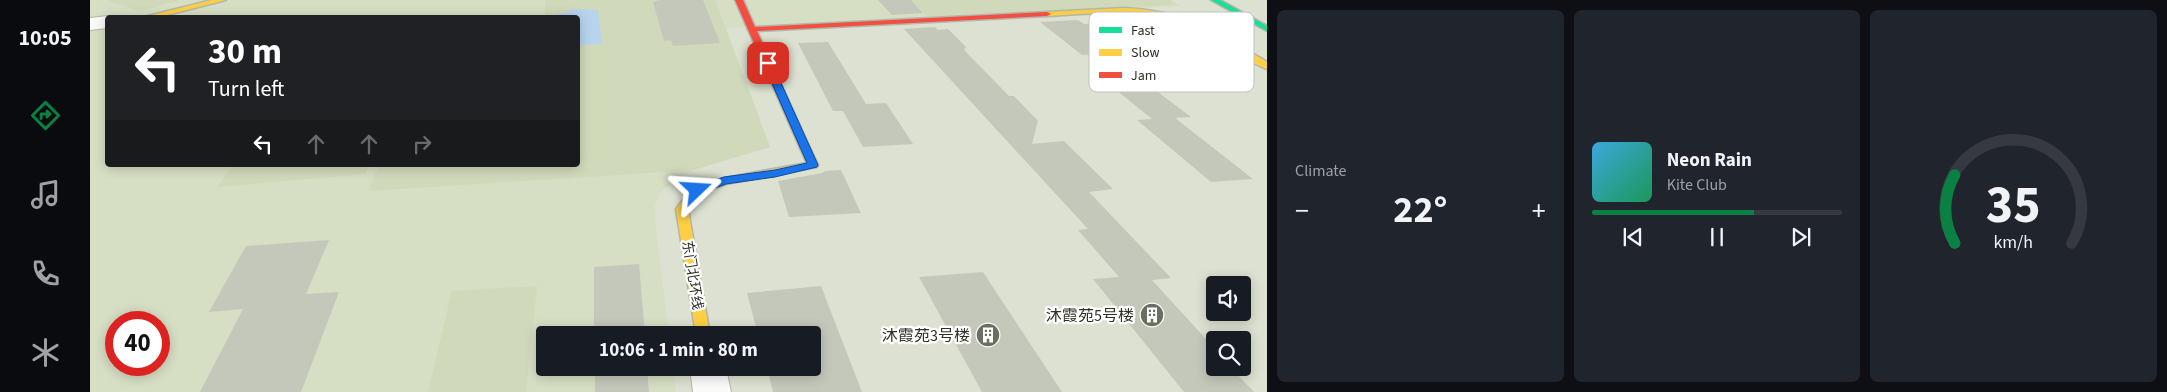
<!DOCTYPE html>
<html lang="en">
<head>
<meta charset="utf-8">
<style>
	:root { --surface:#171b24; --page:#20242c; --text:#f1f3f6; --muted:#9ea1a6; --line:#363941; --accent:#0b8043 }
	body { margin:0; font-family:"Source Sans 3","Noto Sans SC",sans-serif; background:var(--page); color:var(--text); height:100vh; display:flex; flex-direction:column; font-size:19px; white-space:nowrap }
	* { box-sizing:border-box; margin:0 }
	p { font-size:16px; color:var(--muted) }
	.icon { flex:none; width:28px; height:28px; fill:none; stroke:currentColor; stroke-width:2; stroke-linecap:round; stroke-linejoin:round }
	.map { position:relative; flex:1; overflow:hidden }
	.side { display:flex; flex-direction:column; gap:10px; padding:10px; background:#0d0f14; width:900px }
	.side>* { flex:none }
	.guide { position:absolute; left:15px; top:15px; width:475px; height:152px; border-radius:5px; box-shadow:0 2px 12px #0003; background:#202124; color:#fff; overflow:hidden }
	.tools { position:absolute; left:1116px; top:276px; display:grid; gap:10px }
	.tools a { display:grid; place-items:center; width:45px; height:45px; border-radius:5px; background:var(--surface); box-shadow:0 2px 12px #0003; font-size:25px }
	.speed { position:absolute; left:15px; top:311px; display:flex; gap:10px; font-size:25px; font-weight:700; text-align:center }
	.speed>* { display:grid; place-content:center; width:65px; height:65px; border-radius:50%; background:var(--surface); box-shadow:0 2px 12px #0003; line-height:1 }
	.speed .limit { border:8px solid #d22; background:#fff; color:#111 }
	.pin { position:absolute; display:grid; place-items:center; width:42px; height:42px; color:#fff; margin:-21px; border-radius:10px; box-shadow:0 2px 8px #0006 }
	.me { position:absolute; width:55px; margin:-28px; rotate:70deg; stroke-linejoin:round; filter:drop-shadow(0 0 4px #0008) }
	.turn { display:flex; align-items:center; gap:18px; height:105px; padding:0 20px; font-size:22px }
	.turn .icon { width:65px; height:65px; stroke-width:2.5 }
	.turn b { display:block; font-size:35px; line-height:42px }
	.lanes { display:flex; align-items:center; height:48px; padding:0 20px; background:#0003; justify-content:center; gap:25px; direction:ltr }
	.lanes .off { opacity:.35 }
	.big { font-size:38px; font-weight:700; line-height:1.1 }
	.side .widget { flex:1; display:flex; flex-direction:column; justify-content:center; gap:8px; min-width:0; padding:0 18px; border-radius:8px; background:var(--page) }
	.side .dial { align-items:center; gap:0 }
	.dial svg { height:130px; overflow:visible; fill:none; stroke:var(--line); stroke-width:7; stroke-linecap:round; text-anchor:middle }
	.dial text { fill:var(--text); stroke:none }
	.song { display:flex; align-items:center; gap:15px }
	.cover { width:60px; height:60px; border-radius:8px; background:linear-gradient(135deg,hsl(200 70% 55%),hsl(150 70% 35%)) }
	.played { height:5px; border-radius:2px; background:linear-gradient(90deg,var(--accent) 65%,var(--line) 65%) }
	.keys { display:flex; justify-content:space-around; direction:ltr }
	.heat { display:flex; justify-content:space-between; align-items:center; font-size:28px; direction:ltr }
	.side .tiles { flex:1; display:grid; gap:10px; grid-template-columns:repeat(3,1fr) }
	.trip { position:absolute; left:446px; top:326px; width:285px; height:50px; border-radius:5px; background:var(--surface); box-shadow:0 2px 12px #0003; font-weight:700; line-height:50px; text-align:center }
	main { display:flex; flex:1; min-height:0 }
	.tabs { display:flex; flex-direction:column; width:90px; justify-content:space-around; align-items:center; background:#090b0e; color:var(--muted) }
	.tabs .icon { width:35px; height:35px }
	.tabs .active { color:var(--accent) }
	.tabs b { font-size:22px; color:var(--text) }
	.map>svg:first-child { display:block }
	.built { fill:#d6dec3; fill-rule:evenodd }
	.green { fill:#d0d9ba }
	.water { fill:#b6d4ec }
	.building { fill:#c4c8bb }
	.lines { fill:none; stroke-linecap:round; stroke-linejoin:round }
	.street-casing { stroke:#b3b7ab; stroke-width:2 }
	.fast-casing { stroke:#b3b7ab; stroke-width:3 }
	.slow-casing { stroke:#b3b7ab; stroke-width:3 }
	.jam-casing { stroke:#b3b7ab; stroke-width:3 }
	.street { fill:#fafaf8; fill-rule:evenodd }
	.fast { fill:#16e098; fill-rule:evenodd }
	.slow { fill:#ffcf43; fill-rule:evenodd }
	.jam { fill:#f24e42; fill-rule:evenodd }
	.route { fill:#1a73e8; stroke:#114b97 }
	.labels { text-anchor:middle; stroke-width:4.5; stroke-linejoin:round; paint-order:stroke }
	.street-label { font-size:14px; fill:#2e3126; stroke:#fff }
	.near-poi-label { font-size:16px; fill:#2e3126; stroke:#fff; text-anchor:end }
	.key { fill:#fff; stroke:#c0c1be; stroke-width:1 }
	.key-label { font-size:14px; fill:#2e3126 }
</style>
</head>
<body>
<main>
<nav class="tabs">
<b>10:05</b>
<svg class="icon active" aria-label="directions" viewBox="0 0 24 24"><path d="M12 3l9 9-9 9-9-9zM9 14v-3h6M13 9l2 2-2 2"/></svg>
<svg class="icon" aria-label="music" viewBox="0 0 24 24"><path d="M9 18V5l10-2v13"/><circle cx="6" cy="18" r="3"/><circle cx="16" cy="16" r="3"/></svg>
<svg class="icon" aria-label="phone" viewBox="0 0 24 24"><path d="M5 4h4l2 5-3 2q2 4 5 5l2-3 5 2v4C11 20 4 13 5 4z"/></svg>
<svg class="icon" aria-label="climate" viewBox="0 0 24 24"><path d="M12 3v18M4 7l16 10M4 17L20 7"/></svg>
</nav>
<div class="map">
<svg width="1177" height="392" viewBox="0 0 1177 392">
	<rect width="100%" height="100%" fill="#dce1d1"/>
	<path class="built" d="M0 0H1081L1091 6 636 28 680 147 603 170 571 191 565 205V223L579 335H455V368H583L586 392H0ZM18 18H488V165H18ZM26 322H69V365H26Z"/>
	<g class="green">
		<path d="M20 0H87L88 1 50 11 19 1Z"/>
		<path d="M455 0H625L680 147 603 170 278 191 289 165H488V18L455 17Z"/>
		<path d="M822 0H1079L1087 5 837 16Z"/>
		<path d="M142 165H279L276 174 128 187Z"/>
		<path d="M447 286 436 392H338L362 291Z"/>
	</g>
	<path class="water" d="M482 9 508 10 512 44 488 45V18L465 17V14L475 13Z"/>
	<g class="building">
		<path d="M571 0H613L630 43 583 46 581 40 574 41 563 2Z"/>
		<path d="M788 0H821L833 13 802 15Z"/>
		<path d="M988 20 994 24 1073 22 1115 49 992 55 950 22Z"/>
		<path d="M845 27 848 30 858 29 876 47 874 50 919 96H924L948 121 942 144 974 141 1023 189 999 192 1081 278 1062 280 1125 349V368H1141L1164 392H1094L1003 279 1029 277 988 230 998 229 814 29Z"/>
		<path d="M738 42 776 104 796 103 823 144 773 147 753 111H743L708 43Z"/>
		<path d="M1044 74 1101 117 1085 118 1163 179 1121 182 1047 120 1062 119 1010 77Z"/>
		<path d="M751 170 771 213 699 217 688 181 732 173 735 171Z"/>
		<path d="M239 240 216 294 249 292 211 392H110L153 309 119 312 156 246Z"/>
		<path d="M549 264 555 335H504V267Z"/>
		<path d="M893 272 972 392H892L829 277Z"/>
		<path d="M731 286 772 392H683L677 368H722V335H668L657 293Z"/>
		<path d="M505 368H557L559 392H505Z"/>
	</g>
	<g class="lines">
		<g class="street-casing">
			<g id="street">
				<path d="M18 16 23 18H18V28L0 30V18Z"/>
				<path d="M600 368H636L641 392H603Z"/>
			</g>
		</g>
		<g class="fast-casing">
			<path id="fast" d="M1121 0H1130L1177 26V31Z"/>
		</g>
		<g class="slow-casing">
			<g id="slow">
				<path d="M122 0H136L65 18H50Z"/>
				<path d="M1034 8C1094 10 1127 32 1177 62V69C1159 63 1133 41 1115 32 1064 6 1011 13 957 16L953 14 957 12Z"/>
				<path d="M715 145 720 148 728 165 727 167 636 184 611 193 598 209 620 335H606L586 209 603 187 634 178 717 163 710 148Z"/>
			</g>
		</g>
		<g class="jam-casing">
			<path id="jam" d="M645 0H653L665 27 957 12 961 14 957 16 667 31 720 148 715 151 710 148Z"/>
		</g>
		<use href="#street" class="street"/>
		<use href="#fast" class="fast"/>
		<use href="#slow" class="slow"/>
		<use href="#jam" class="jam"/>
	</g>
	<path class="route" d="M678 60 682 63 728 165 727 167 685 177 636 184 611 193H603L602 190 603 188 634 177 685 170 717 163 673 63Z"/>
	<defs>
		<g id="building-disc" transform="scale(1.25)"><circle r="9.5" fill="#6b6f62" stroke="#fff"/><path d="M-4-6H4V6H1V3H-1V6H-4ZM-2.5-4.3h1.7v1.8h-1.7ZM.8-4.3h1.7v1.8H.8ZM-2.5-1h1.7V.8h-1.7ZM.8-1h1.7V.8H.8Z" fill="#fff"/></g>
	</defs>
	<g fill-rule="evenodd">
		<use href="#building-disc" x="1062" y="315"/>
		<use href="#building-disc" x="898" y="335"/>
	</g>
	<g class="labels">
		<g class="street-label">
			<text transform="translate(603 275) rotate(81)" y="5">东门北环线</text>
		</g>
		<g class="near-poi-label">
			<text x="1044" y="321">沐霞苑5号楼</text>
			<text x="880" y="341">沐霞苑3号楼</text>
		</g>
	</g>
	<rect x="999" y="12" width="165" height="80" rx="8" class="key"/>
	<rect x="1009" y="27" width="23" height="6" fill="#16e098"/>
	<rect x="1009" y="49" width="23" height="7" fill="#ffcf43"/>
	<rect x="1009" y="72" width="23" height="6" fill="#f24e42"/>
	<g class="key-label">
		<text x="1041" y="35">Fast</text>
		<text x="1041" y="57">Slow</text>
		<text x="1041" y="80">Jam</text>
	</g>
</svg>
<div class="tools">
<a><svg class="icon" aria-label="sound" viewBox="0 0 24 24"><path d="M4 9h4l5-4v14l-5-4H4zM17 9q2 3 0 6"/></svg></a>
<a><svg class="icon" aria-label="search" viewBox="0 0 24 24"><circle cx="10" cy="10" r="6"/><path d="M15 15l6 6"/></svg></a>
</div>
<div class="speed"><div class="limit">40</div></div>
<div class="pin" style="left:678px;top:63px;background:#d93025"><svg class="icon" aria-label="arrive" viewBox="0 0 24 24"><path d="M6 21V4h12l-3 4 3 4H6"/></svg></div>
<svg class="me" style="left:607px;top:190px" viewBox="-20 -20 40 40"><path d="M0-17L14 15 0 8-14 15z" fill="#1a73e8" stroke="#fff" stroke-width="4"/></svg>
<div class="trip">10:06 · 1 min · 80 m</div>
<div class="guide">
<div class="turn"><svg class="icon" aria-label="left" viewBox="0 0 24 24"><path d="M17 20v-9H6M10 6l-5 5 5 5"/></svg><div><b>30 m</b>Turn left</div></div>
<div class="lanes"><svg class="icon" aria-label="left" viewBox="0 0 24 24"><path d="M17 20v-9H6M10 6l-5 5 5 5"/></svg><svg class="icon off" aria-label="ahead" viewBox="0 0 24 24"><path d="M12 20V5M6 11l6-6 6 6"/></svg><svg class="icon off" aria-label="ahead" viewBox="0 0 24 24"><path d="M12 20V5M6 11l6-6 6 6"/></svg><svg class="icon off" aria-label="right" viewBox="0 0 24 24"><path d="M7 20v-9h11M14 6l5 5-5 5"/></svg></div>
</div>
</div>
<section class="side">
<div class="tiles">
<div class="widget"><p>Climate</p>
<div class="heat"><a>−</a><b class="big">22°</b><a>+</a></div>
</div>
<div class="widget">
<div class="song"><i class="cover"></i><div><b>Neon Rain</b><p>Kite Club</p></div></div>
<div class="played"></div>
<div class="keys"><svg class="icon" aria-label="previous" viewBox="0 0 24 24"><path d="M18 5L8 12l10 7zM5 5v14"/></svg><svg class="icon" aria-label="pause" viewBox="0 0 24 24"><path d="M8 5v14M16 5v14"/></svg><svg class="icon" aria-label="next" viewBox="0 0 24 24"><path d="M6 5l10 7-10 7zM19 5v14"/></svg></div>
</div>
<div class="widget dial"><svg viewBox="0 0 100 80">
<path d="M14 69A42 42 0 1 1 86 69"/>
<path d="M14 69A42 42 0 0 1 14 27" stroke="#0b8043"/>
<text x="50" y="56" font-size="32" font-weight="700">35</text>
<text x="50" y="72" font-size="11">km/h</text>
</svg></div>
</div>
</section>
</main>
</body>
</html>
